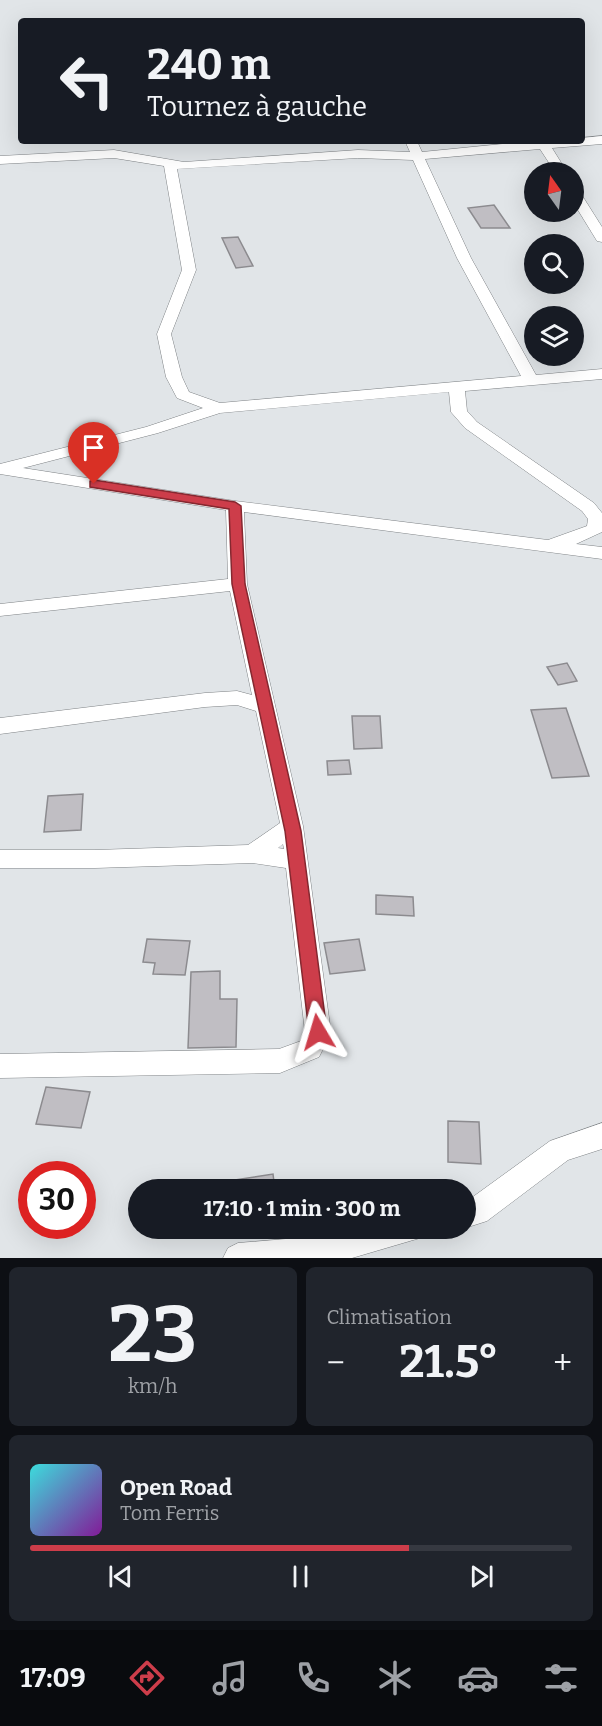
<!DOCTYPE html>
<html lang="fr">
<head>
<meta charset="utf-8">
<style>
	:root { --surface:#171b24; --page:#20242c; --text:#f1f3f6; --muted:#9ea1a6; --line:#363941; --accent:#cd3d4a }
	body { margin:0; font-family:Bitter,serif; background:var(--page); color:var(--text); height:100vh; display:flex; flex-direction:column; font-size:22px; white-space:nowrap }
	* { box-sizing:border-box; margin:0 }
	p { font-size:20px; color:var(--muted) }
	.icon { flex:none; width:33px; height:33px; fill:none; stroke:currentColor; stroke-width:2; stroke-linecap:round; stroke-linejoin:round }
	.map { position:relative; height:1258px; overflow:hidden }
	.panel { display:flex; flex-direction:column; gap:9px; padding:9px; background:#0d0f14; flex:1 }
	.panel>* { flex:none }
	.guide { position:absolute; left:18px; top:18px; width:567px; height:126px; border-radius:6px; box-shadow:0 6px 24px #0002; background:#171b24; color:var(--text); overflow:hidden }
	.needle { width:39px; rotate:346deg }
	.fabs { position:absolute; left:524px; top:162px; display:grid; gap:12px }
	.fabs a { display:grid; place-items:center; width:60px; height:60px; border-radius:50%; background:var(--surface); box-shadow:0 6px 24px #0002; font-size:30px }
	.speed { position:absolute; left:18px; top:1161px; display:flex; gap:12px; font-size:30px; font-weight:700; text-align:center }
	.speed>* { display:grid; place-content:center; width:78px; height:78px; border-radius:50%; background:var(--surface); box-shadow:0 6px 24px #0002; line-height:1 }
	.speed .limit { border:9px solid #d22; background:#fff; color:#111 }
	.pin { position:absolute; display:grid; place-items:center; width:51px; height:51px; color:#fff; margin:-62px -26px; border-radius:50% 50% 50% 0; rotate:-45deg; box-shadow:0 0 6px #0007 }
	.pin .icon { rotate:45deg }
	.me { position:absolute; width:66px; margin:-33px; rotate:353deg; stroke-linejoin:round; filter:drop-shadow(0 0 4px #0008) }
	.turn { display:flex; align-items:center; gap:21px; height:126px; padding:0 30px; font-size:27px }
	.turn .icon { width:78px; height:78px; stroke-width:2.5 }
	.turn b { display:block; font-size:42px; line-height:51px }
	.big { font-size:45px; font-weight:700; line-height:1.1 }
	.panel .tile { flex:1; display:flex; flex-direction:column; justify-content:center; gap:9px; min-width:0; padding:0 21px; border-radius:9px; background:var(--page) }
	.panel .dial { align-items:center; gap:0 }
	.dial b { font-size:78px; line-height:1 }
	.song { display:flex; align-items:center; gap:18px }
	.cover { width:72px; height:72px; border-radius:9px; background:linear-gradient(135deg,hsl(180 70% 55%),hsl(290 70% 35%)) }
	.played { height:6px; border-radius:3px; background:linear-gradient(90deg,var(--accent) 70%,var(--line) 70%) }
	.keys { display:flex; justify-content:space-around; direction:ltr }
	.heat { display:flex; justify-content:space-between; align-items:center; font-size:33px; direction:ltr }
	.panel .tiles { flex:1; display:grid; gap:9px; grid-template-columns:1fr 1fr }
	.tile:last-child { grid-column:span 2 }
	.trip { position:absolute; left:128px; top:1179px; width:348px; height:60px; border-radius:30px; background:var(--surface); box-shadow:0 6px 24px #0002; font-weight:700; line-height:60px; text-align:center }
	.menu { display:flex; height:96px; justify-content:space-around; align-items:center; background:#090b0e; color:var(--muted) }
	.menu .icon { width:42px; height:42px }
	.menu .active { color:var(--accent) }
	.menu b { font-size:27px; color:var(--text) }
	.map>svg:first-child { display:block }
	.building { fill:#c0bec3; stroke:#8c8b8f; stroke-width:1.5 }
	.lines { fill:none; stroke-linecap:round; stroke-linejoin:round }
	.minor-casing { stroke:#7e8285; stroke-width:1 }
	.minor { fill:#fff; fill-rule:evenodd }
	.route { fill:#cd3d4a; stroke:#852830; stroke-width:1.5 }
</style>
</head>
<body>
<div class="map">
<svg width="602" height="1258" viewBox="0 0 602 1258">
	<rect width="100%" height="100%" fill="#e1e5e8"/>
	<g class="building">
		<path d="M494 205 510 228H481L468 208Z"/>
		<path d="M238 237 253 266 236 268 222 238Z"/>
		<path d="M567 663 577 681 558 685 547 667Z"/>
		<path d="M566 708 589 776 552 778 531 710Z"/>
		<path d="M352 716H380L382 748 354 749Z"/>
		<path d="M349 760 351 774 328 775 327 761Z"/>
		<path d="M83 794 81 830 44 832 48 796Z"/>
		<path d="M376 895 413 897 414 916 376 914Z"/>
		<path d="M147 939 190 941 185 975 153 974 155 963 143 962Z"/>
		<path d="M359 939 365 970 330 974 324 943Z"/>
		<path d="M220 971V999H237L236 1047 188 1048 191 972Z"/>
		<path d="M46 1087 90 1092 81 1128 36 1124Z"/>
		<path d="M448 1121 479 1122 481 1164 448 1162Z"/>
		<path d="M273 1174 275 1190H230L229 1181Z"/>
	</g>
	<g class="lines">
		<g class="minor-casing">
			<g id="minor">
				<path d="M602 136V144L552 148 567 172H555L540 149 425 159 471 258 536 375 602 369V379L465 391 467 411 477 422 594 503 602 513V532L576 544 602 547V559L244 512 247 584 303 826 331 1033 319 1057 280 1073 0 1078V1054L279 1049 301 1041 305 1032 286 868 253 863 95 868H0V850H95L248 845 280 823 256 711 237 705 205 707 0 734V718L205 693 237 691 252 695 230 591 0 616V604L228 579 226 510 0 474V464L146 427 203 408 177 398 166 377 157 334 182 270 164 166 114 158 0 164V156L114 150 184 162 358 150 410 152 405 141H417L422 152 532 141H582V138ZM358 158 413 160 457 258 521 376 220 403 189 392 182 377 171 334 196 270 177 169ZM449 392 451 412 465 428 582 511 588 519 587 526 548 540 235 501 23 468 158 433 220 413ZM283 844 284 849 278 848Z"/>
				<path d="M573 188 578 189 602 227V242L597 241 573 202Z"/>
				<path d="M602 1123V1149L568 1160 487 1221 465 1228V1200L470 1199 550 1141Z"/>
				<path d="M355 1228H424L420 1238 352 1258H223L228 1248 238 1243 332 1235Z"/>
			</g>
		</g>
		<use href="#minor" class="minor"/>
	</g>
	<path class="route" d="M94 480 235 502 241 506 245 584 301 831 327 1032 324 1038 318 1040 312 1038 309 1032 285 831 232 584 229 509 90 487V481Z"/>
</svg>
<div class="fabs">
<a><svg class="needle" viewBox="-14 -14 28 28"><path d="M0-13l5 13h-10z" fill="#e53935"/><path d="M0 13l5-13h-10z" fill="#9ea1a6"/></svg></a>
<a><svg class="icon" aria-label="search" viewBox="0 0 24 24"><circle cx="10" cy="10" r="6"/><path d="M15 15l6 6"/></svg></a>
<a><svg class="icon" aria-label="layers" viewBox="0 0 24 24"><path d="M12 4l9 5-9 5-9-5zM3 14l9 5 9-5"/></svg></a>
</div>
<div class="speed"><div class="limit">30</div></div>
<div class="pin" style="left:94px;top:484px;background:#d93025"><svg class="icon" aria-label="arrive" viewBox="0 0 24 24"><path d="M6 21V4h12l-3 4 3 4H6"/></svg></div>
<svg class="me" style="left:318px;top:1032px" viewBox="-20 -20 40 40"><path d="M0-17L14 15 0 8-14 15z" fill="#cd3d4a" stroke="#fff" stroke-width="4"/></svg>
<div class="trip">17:10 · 1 min · 300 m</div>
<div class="guide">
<div class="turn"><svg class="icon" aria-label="left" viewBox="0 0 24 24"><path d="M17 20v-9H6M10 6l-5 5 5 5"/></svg><div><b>240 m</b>Tournez à gauche</div></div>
</div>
</div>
<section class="panel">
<div class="tiles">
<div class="tile dial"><b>23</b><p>km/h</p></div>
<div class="tile"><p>Climatisation</p>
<div class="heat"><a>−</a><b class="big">21.5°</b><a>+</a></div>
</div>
<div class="tile">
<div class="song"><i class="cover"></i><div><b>Open Road</b><p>Tom Ferris</p></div></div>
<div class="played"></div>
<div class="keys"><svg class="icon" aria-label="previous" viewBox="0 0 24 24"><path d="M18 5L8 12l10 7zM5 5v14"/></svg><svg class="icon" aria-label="pause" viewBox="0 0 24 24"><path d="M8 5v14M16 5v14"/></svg><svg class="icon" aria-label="next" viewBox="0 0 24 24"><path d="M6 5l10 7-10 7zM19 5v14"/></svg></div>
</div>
</div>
</section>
<nav class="menu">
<b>17:09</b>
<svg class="icon active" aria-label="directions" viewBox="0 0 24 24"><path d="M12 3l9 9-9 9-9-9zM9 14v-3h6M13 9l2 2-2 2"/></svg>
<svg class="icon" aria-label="music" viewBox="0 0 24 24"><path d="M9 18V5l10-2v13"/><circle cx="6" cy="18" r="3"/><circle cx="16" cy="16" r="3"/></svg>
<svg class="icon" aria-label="phone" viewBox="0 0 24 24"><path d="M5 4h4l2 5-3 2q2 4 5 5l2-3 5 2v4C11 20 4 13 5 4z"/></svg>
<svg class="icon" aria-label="climate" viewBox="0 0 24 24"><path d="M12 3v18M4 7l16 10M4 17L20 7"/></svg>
<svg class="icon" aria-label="car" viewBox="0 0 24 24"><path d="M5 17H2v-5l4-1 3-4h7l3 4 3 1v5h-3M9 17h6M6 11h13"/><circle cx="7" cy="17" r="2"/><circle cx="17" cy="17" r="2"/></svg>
<svg class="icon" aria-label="filters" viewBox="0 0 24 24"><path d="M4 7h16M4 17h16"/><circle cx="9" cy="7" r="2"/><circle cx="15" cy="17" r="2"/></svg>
</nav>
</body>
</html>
